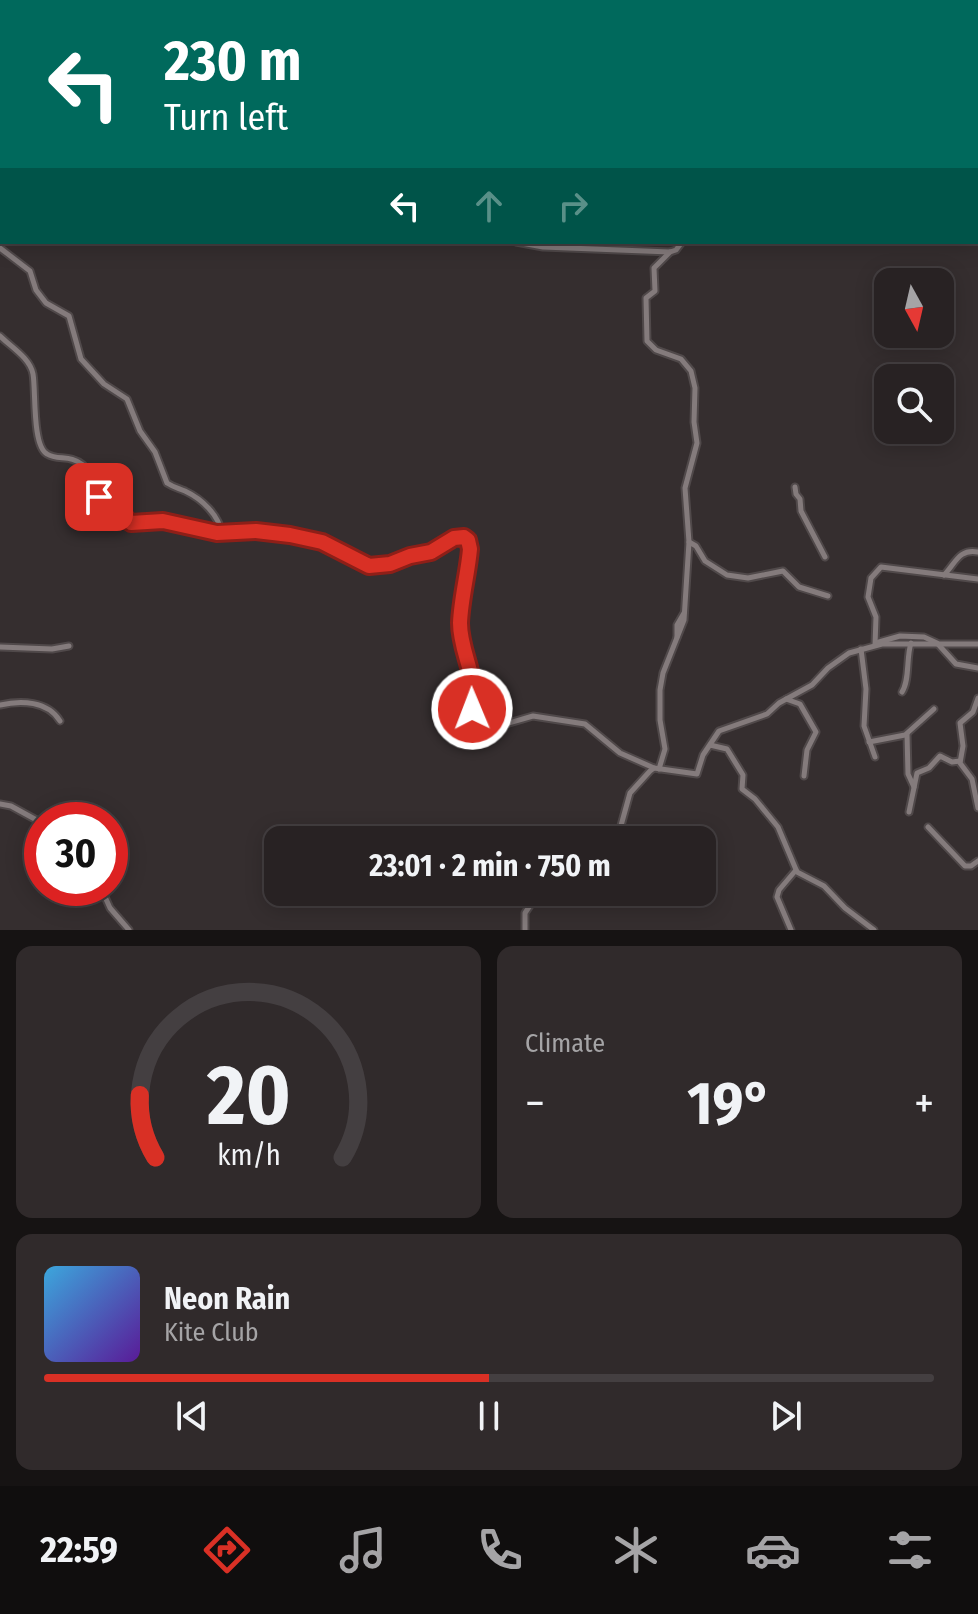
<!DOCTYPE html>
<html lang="en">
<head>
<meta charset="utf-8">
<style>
	:root { --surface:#282223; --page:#302a2b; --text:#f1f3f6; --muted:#a5a4a6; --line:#443f41; --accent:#d93025 }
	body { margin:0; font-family:"Fira Sans Condensed",sans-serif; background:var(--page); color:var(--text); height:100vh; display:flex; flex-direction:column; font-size:30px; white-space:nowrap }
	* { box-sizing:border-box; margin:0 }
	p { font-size:26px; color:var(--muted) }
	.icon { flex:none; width:44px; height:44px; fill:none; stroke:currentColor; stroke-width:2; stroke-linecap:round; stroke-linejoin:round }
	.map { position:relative; height:930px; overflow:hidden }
	.details { display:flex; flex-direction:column; gap:16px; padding:16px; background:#161313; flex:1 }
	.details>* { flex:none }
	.banner { position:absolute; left:0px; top:0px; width:978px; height:244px; box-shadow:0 4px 20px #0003,0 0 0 2px var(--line); background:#00695c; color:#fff; overflow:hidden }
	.needle { width:52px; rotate:172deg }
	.fabs { position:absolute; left:874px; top:268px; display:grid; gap:16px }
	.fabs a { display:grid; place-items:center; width:80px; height:80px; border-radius:16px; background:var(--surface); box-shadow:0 4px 20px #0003,0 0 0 2px var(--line); font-size:40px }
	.speed { position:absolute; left:24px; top:802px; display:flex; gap:16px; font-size:40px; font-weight:700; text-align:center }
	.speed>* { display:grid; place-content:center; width:104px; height:104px; border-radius:50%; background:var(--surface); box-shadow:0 4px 20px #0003,0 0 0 2px var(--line); line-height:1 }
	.speed .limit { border:12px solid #d22; background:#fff; color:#111 }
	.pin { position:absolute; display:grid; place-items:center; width:68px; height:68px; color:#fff; margin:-34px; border-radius:16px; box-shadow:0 4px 12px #0006 }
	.me { position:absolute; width:88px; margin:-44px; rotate:359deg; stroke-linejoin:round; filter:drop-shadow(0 0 6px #0008) }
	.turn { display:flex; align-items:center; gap:28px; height:168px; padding:0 32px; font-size:36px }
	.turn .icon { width:104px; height:104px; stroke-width:2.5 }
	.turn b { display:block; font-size:56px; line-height:68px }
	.lanes { display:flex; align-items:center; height:76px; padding:0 32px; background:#0003; justify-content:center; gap:40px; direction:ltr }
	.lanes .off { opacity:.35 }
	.big { font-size:60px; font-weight:700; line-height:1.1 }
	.details .tile { flex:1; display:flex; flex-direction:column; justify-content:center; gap:12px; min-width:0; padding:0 28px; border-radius:16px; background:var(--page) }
	.details .dial { align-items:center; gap:0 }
	.dial svg { height:208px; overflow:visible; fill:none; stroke:var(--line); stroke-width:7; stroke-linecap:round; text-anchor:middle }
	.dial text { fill:var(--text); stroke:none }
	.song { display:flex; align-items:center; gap:24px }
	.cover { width:96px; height:96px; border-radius:12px; background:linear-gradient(135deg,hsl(200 70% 55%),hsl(270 70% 35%)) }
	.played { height:8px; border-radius:4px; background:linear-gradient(90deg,var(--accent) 50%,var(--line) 50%) }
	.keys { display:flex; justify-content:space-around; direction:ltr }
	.heat { display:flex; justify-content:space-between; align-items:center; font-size:44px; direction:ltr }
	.details .tiles { flex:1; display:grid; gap:16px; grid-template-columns:1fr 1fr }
	.tile:last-child { grid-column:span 2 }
	.trip { position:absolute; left:264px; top:826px; width:452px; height:80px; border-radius:16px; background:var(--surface); box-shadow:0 4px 20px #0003,0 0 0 2px var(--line); font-weight:700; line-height:80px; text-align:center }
	.dock { display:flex; height:128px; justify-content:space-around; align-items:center; background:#100e0e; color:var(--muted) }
	.dock .icon { width:56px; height:56px }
	.dock .active { color:var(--accent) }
	.dock b { font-size:36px; color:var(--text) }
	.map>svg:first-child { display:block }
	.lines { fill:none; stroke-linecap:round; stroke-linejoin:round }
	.minor-casing { stroke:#50494a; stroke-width:9 }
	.highway-casing { stroke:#50494a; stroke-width:12 }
	.minor { stroke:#847b7c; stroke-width:5 }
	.highway { stroke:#1396a0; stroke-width:8 }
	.route-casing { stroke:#8d1f18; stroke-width:20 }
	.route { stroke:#d93025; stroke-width:14 }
</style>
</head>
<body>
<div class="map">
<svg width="978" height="930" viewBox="0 0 978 930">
	<rect width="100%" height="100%" fill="#352e2f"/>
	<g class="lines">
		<g class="minor-casing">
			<g id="minor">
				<path d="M12 0 13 2"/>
				<path d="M706 0 710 2"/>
				<path d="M239 2V0"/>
				<path d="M300 2 301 0"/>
				<path d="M770 2 771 0"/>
				<path d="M2 63V70"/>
				<path d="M0 104 2 105"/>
				<path d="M0 228 2 226"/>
				<path d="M516 242 543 247 670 252 676 250 682 242"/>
				<path d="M0 248 30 271 36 290 46 303 69 316 81 359 104 384 127 399 140 431 155 452 167 483C173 487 178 488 185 491 202 499 219 515 222 534"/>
				<path d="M0 336C11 347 30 358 33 374 36 390 32 446 47 454 58 461 70 454 83 465L91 493 118 503 128 522H173L198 530 222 534 264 531 303 537 328 544 359 563 376 567 431 552 454 538H467L470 544 469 562 460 624 473 678 472 712 493 724 502 725 533 716 585 724 620 753 654 768"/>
				<path d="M795 487 796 494 800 499 801 511 825 557"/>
				<path d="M689 542 696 546 705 561 727 575 748 578 783 571 799 587 828 596"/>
				<path d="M944 575C955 564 959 548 978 552"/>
				<path d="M677 637V625L684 613"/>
				<path d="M879 642 900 636 924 637 937 643 956 664 978 668"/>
				<path d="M875 645 876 617 868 597 871 578 881 567 978 579"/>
				<path d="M0 647 52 649 69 646"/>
				<path d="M861 649 866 689 864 726 875 757"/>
				<path d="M902 692C910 680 906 658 911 643"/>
				<path d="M978 698 973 712 960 723 963 746 960 763 972 779 978 808"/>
				<path d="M786 699 800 704 816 732 807 750 804 776"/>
				<path d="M0 705C21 700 48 701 60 721"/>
				<path d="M907 734 908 774 914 787"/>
				<path d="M869 742 905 735 934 709"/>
				<path d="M710 745 727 749 743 775 742 789 755 799 778 827 797 872 824 886 845 908 874 930"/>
				<path d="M659 769 665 749 660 720V690L663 673 684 620 689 542 685 488 697 443 694 422 695 388 691 371 681 359 656 350 647 341 646 298 655 291 654 268 670 252"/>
				<path d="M0 804 11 806 42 823"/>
				<path d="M909 812 917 773 929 768 940 756 952 762 960 761"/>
				<path d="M88 813 91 820"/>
				<path d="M928 827 965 866H971L978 861"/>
				<path d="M617 840 630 793 650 771 654 768 697 774 703 755 719 731 767 714 779 703 812 685 828 668 849 653 882 644H978"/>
				<path d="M101 888 110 908 129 930"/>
				<path d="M525 930V913L539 892"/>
				<path d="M791 930 777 897 779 890 796 870"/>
			</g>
		</g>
		<g class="highway-casing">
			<g id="highway">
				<path d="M434 0 444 2"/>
				<path d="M976 97H978"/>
			</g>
		</g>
		<use href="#minor" class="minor"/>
		<use href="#highway" class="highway"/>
	</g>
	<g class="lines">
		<g class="route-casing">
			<path id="route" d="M99 497 118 503 126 519 131 523 163 521 217 533 256 531 290 535 322 542 369 566 390 564 410 556 431 552 454 538 464 537 468 540 470 549C468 573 461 598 460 623 460 653 479 678 472 709"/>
		</g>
		<use href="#route" class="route"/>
	</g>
</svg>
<div class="fabs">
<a><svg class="needle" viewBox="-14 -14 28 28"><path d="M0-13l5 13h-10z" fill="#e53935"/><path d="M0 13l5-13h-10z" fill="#a5a4a6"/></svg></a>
<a><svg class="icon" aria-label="search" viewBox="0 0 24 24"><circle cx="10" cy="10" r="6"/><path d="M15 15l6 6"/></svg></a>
</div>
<div class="speed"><div class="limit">30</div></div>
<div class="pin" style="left:99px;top:497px;background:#d93025"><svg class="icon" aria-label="arrive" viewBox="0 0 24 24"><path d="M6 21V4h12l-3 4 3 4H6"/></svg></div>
<svg class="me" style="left:472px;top:709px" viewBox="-20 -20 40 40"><circle r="17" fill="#d93025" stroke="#fff" stroke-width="3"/><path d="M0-11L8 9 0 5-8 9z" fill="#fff"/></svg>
<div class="trip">23:01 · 2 min · 750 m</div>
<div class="banner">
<div class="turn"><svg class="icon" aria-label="left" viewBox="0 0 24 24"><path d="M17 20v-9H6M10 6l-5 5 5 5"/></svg><div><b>230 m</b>Turn left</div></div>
<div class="lanes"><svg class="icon" aria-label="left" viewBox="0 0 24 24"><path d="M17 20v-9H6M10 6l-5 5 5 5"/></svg><svg class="icon off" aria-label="ahead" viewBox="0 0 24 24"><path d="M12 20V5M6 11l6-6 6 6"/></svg><svg class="icon off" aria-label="right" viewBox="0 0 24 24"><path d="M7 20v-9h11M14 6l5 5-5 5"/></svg></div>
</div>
</div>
<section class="details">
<div class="tiles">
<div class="tile dial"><svg viewBox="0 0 100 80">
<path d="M14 69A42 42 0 1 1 86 69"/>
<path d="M14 69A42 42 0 0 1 8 45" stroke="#d93025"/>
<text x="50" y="56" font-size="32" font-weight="700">20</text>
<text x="50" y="72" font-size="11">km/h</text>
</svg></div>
<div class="tile"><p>Climate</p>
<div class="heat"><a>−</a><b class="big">19°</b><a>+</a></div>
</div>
<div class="tile">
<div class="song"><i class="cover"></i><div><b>Neon Rain</b><p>Kite Club</p></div></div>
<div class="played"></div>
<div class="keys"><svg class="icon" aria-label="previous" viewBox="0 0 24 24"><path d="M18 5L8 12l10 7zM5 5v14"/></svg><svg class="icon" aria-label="pause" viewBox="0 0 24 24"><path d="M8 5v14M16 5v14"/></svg><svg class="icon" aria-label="next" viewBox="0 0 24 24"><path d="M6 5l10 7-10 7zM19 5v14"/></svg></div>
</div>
</div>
</section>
<nav class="dock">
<b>22:59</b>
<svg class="icon active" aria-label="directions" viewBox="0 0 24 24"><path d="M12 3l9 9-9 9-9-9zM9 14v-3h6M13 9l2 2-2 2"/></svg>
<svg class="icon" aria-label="music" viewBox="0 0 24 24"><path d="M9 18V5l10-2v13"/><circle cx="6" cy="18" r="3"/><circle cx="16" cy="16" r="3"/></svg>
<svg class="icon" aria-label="phone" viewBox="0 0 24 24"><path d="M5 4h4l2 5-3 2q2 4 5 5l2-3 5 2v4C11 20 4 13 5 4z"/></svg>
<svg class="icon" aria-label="climate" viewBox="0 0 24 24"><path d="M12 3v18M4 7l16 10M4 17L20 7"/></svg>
<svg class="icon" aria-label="car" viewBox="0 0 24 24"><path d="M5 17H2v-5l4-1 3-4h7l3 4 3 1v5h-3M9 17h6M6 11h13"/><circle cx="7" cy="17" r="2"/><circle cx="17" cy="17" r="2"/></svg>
<svg class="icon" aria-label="filters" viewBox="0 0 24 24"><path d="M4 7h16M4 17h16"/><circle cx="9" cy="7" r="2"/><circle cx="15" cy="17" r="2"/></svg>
</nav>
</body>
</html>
